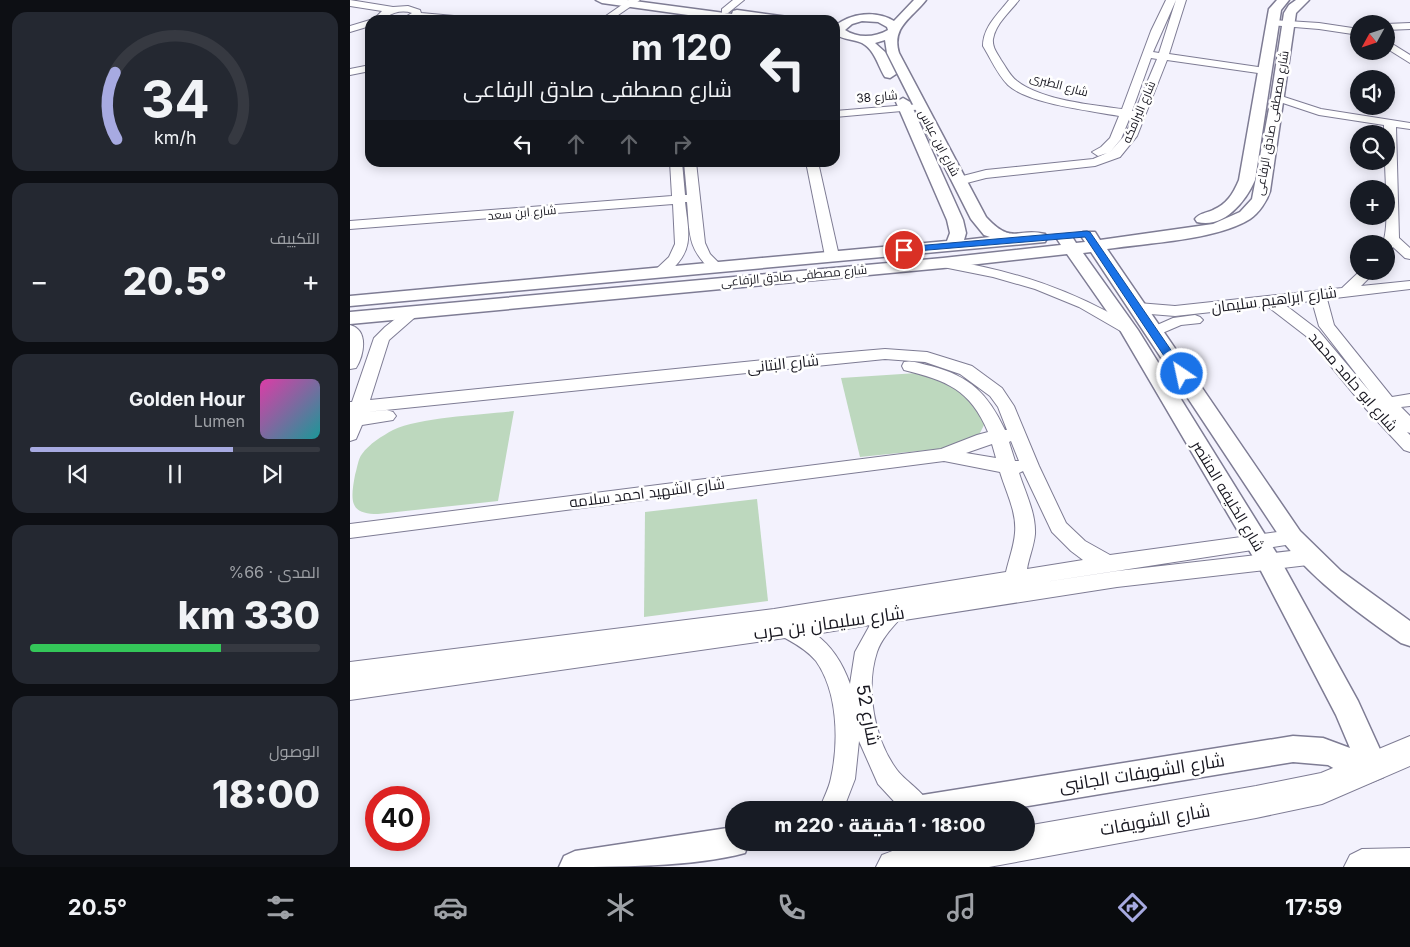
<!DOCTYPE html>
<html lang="ar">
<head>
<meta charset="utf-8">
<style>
	:root { --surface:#171b24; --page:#242831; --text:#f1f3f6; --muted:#9ea1a6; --line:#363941; --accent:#a7aae1 }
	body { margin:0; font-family:Inter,Cairo,sans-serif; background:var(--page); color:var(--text); direction:rtl; height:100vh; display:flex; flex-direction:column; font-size:19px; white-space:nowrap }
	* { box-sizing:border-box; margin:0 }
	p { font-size:16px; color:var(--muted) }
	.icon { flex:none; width:28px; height:28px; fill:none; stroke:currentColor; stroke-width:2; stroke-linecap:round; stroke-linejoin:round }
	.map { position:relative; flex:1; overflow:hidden; direction:ltr }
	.details { display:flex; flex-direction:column; gap:12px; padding:12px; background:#0d0f14; width:350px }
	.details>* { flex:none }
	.banner { position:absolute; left:15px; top:15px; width:475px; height:152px; border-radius:15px; box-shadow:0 2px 12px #0003; direction:rtl; background:#171b24; color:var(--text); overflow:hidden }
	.needle { width:32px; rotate:230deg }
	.tools { position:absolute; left:1000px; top:15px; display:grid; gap:10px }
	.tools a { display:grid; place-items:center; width:45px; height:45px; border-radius:50%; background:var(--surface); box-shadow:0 2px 12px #0003; font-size:25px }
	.speed { position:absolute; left:15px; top:786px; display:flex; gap:10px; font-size:25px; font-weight:700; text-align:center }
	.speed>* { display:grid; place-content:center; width:65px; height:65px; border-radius:50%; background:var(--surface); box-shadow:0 2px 12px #0003; line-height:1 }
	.speed .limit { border:8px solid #d22; background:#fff; color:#111 }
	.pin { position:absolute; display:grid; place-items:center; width:42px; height:42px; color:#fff; margin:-21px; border:2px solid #fff; border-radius:50%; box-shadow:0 1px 5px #0007 }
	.me { position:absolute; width:55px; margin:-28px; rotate:326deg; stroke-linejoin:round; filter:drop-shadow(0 0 4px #0008) }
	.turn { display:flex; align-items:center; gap:18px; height:105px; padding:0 25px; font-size:22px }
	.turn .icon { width:65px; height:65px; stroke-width:2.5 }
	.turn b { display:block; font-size:35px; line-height:42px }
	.lanes { display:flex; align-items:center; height:48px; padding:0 25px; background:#0003; justify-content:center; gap:25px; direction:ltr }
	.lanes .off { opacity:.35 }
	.big { font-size:38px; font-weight:800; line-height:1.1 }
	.details .tile { flex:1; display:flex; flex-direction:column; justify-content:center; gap:8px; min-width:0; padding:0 18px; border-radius:15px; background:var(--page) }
	.details .dial { align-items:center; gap:0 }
	.dial svg { height:130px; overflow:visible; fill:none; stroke:var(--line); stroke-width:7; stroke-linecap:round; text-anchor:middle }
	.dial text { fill:var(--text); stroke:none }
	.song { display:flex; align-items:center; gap:15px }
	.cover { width:60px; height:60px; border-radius:8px; background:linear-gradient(135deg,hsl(320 70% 55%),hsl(180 70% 35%)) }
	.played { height:5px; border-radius:2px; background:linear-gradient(90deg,var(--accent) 70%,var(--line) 70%) }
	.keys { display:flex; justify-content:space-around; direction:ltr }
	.heat { display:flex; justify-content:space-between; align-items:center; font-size:28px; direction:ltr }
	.charge { height:8px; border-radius:4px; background:linear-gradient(90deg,#34c759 66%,var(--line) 0) }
	.trip { position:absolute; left:375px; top:801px; width:310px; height:50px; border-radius:25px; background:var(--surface); box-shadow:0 2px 12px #0003; font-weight:800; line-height:50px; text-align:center; direction:rtl }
	.tabs { display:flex; height:80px; justify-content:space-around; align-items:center; background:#090b0e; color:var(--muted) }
	.tabs .icon { width:35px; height:35px }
	.tabs .current { color:var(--accent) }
	.tabs b { font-size:22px; color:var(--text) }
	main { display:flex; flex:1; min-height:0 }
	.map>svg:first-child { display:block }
	.green { fill:#bdd8be }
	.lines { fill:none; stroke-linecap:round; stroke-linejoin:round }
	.minor-casing { stroke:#7e7c94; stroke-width:2 }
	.tertiary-casing { stroke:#7e7c94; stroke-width:3 }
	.secondary-casing { stroke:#7e7c94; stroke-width:2 }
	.minor { fill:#fff; fill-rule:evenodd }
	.tertiary { fill:#fff; fill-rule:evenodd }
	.secondary { fill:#fff; fill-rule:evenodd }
	.route { fill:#1a73e8; stroke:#114b97 }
	.labels { text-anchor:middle; stroke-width:5; stroke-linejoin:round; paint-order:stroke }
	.far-street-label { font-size:12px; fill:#17161f; stroke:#fff }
	.street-label { font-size:15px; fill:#17161f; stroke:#fff }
	.near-street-label { font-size:18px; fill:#17161f; stroke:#fff }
</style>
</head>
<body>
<main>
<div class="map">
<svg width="1060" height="867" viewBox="0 0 1060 867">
	<rect width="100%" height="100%" fill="#f3f2fd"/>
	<g class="green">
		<path d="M567 373C601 384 616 391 635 423L629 435 598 448 510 457 491 378Z"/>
		<path d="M164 411 148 501 28 514C0 514 0 502 5 475 7 469 8 459 12 454 19 444 32 436 43 430 70 417 131 415 164 411Z"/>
		<path d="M407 499 418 601 294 617 295 512Z"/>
	</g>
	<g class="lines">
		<g class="minor-casing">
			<g id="minor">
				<path d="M0 0 43 7 58 6 70 10 71 13 115 17 120 20 68 18 64 20H50L62 13C53 10 44 12 36 17L38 20H28L26 17 32 11 0 6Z"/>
				<path d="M279 0H290L261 20H250Z"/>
				<path d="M383 0H394L378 13H372V9Z"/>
				<path d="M659 0H669C660 12 646 23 643 39 642 47 647 53 651 60 656 67 660 76 667 81 691 100 742 105 772 109L801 31 816 0H826L803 52 809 53 826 0H836L819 54 915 68 920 71 915 74 817 60 787 136 770 157 745 166 636 178 609 185 605 184 603 181 605 178 636 170 743 159 757 153 748 156 742 152 751 147 760 138 769 116C742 111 678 104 658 85 647 74 641 59 633 46 633 27 648 14 659 0ZM801 58 807 59 785 111H782ZM780 117 783 118 775 135 760 152 771 139Z"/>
				<path d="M361 12 366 15 364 17 346 20H321L326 17Z"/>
				<path d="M20 20V26L0 32V26Z"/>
				<path d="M922 20 969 23 1009 29V35L969 29 919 25V21Z"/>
				<path d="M1060 23V29L1036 30V24Z"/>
				<path d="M1036 40 1060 55V63L1036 48Z"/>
				<path d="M20 65V71L0 75V69Z"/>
				<path d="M928 95 971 109 1060 123V129L1046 127 1049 238 1060 248V259L1055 258 1043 247 1041 251 1036 252V244H1032C1040 232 1035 178 1035 161H1036V134H1034V125L969 115 924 100 922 98Z"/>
				<path d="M570 104 574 105 576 107 574 109 485 117V111Z"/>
				<path d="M320 162H332L335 195H337L334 162H346L355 243 360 254 374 268 372 271H362C337 248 340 234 337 202H335C338 230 345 249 321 270 315 275 312 278 304 276L302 273 319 257 325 244 323 204 0 229V221L322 196Z"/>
				<path d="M456 162H468L489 256 487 259H477L475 256Z"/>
				<path d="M593 259C664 271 722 289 784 327L787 330 784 333H774L729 307 685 289 643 277 588 266 586 263 588 260Z"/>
				<path d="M1010 271H1026L1011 286 1060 281V289L977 299 984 325 1042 397 1060 394V406L1051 407 1060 416V433L1057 432 1060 435V452L1054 450 1016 409 956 336 917 306 825 316 788 313 783 311 780 308 783 305 788 303 825 306 992 288ZM962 301 969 326 1021 393 968 330 934 304Z"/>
				<path d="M63 307 68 309 71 312 39 340 20 400 453 356 535 349 577 352 622 366 652 388 664 406 689 466 716 523 735 541 760 555 942 530 949 532 952 537 949 542 942 544 688 583 767 571 958 549 965 552 968 557 965 562 958 565 767 587 548 621C540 630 531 640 527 652 515 688 524 740 547 770 557 783 578 794 581 810H552L528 784 509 741 505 779 493 810H469C473 799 479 789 481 778 489 742 488 692 466 661 458 651 446 644 435 638L0 700V662L424 609 656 572C659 559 664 546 665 533 667 512 656 492 650 472L594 461 0 538V524L591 449 627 435 638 432C620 389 597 381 554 370L552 366 554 362C563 360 572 364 581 366 620 376 638 394 655 430H657L648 407 640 396 610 374 575 362 535 359 16 412 37 410 43 412 46 416 43 420 12 425 6 439 0 441V402H2L24 338 35 327 58 309ZM661 441 669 461H665L659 442ZM642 444 646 458 616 453ZM673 471 702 532 721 551 733 560 677 569C679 557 684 546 685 534 686 513 675 492 669 473ZM520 625 505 652 500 684C493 664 482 646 465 634Z"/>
				<path d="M845 315 850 317 853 320 850 323 831 325 803 337 798 335 795 332 798 329 823 318Z"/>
				<path d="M0 325C19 330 14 355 6 368L0 369Z"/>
			</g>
		</g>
		<g class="tertiary-casing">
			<g id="tertiary">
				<path d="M246 0H277L382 14 383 11 387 10 438 17 444 20H374L252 3Z"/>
				<path d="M564 0H576C562 18 541 27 549 53L636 217C663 246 667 227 695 234L697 238 695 242 0 306V296L597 241 600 233 597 220 546 102 553 98 560 102 613 220 616 233 614 240 640 237 634 235 621 219 537 53 535 40 525 43 535 52 546 74 540 78 535 77C528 66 525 50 512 43 503 39 494 40 485 34V26C501 13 526 10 544 21ZM512 21 528 22 537 27 538 30C524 38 507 38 495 30L502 24Z"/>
				<path d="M927 0H939L931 10 905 180C896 201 874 229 847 222L845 219C849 213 857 213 863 210 877 204 883 194 889 180L919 9Z"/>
				<path d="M946 0H959L946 13 920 191C917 201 909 213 900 219 867 240 797 243 757 249L950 531 991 571 1060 621V646L1051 643C1008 613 967 583 934 543L741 252 733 253 788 330 927 554 1008 701 1038 767 1033 777 1013 785 978 765 943 762 654 810H551L555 800 566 796 943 736 973 738 1000 748 986 715 909 567 770 330 717 254 593 268 0 324V312L593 258 711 245 707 239 709 235H721L726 243 735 242 731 236 733 232H745L750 240 863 224 890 212 902 199 921 98 934 13 939 5Z"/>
				<path d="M384 827V842H399L395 853C344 867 264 867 209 867L214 856 225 851Z"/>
			</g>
		</g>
		<g class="secondary-casing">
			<g id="secondary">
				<path d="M1060 736V766L972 804 906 818 639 867H526L532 855C576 836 629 842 676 842V826L906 786 971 773Z"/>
				<path d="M1060 848V867H994L1000 855 1012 849Z"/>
			</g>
		</g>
		<use href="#minor" class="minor"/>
		<use href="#tertiary" class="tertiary"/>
		<use href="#secondary" class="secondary"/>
	</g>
	<path class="route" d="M737 231 740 232 836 372 837 374 836 377H828L735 237 554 252 549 250 554 247Z"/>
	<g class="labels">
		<g class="far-street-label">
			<text transform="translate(709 85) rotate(15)" y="4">شارع الطبرى</text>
			<text transform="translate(527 97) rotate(-5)" y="4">شارع 38</text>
			<text transform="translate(789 112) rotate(-67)" y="4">شارع البرامكه</text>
			<text transform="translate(922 123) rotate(-80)" y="4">شارع مصطفى صادق الرفاعى</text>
			<text transform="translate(589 143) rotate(62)" y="4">شارع ابن عباس</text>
			<text transform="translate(172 213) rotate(-5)" y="4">شارع ابن سعد</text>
			<text transform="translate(444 276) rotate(-5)" y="4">شارع مصطفى صادق الرفاعى</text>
		</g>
		<g class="street-label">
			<text transform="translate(924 300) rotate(-7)" y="5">شارع ابراهيم سليمان</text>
			<text transform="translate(433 364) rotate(-6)" y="5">شارع البتانى</text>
			<text transform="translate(1003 382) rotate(49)" y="5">شارع ابو حامد محمد</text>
			<text transform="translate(297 493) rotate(-7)" y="5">شارع الشهيد احمد سلامه</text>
			<text transform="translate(878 496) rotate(59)" y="5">شارع الخليفه المنتصر</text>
		</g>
		<g class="near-street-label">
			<text transform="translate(479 623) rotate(-8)" y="6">شارع سليمان بن حرب</text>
			<text transform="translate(518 715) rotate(79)" y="6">شارع 52</text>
			<text transform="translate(792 773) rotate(-9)" y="6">شارع الشويفات الجانبى</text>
			<text transform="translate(805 820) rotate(-10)" y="6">شارع الشويفات</text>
		</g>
	</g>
</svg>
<div class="tools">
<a><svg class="needle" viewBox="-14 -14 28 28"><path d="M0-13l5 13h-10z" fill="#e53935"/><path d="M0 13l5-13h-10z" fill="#9ea1a6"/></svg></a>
<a><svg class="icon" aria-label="sound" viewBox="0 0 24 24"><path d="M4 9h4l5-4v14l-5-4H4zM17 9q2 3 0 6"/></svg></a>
<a><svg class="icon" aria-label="search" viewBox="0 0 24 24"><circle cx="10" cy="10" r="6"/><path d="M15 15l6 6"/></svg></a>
<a>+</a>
<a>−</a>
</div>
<div class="speed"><div class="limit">40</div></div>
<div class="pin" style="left:554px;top:250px;background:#d93025"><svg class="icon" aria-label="arrive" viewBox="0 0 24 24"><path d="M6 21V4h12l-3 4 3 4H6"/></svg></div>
<svg class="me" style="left:832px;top:374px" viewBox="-20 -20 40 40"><circle r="17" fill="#1a73e8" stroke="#fff" stroke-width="3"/><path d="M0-11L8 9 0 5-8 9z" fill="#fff"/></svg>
<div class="trip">18:00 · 1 دقيقة · 220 m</div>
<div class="banner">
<div class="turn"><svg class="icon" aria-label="left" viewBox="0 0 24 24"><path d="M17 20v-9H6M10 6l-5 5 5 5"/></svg><div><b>120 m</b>شارع مصطفى صادق الرفاعى</div></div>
<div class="lanes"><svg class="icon" aria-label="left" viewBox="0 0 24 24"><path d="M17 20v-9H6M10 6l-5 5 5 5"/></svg><svg class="icon off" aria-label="ahead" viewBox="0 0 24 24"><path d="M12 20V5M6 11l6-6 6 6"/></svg><svg class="icon off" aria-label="ahead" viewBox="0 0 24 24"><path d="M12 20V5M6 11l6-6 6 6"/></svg><svg class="icon off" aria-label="right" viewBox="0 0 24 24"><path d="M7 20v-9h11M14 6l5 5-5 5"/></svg></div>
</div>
</div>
<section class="details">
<div class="tile dial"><svg viewBox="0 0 100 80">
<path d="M14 69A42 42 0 1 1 86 69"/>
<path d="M14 69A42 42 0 0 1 13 28" stroke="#a7aae1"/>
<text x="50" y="56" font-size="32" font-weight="700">34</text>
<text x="50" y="72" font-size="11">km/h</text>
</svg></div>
<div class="tile"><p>التكييف</p>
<div class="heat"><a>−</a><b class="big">20.5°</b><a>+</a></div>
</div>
<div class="tile">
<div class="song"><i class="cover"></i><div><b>Golden Hour</b><p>Lumen</p></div></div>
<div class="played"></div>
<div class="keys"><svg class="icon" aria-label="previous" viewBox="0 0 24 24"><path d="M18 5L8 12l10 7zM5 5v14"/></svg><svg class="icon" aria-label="pause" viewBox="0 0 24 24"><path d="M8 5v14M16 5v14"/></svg><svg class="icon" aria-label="next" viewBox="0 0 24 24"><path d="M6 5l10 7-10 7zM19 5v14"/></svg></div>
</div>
<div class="tile"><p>المدى · 66%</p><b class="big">330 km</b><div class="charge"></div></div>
<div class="tile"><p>الوصول</p><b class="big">18:00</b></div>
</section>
</main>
<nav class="tabs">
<b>17:59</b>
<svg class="icon current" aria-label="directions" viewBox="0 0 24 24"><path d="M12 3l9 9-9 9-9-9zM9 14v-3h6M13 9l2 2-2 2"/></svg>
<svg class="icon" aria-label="music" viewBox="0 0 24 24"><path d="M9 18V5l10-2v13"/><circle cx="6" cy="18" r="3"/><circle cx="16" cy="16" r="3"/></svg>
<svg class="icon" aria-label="phone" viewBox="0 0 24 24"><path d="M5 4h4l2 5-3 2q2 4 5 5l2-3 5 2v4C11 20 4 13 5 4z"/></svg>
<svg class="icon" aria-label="climate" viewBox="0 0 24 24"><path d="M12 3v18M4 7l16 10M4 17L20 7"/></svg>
<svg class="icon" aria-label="car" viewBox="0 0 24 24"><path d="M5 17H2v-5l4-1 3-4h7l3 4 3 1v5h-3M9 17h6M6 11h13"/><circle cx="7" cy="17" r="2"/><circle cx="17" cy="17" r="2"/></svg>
<svg class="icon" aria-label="filters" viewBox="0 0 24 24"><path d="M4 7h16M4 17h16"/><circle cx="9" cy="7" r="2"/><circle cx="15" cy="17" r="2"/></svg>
<b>20.5°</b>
</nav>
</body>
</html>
